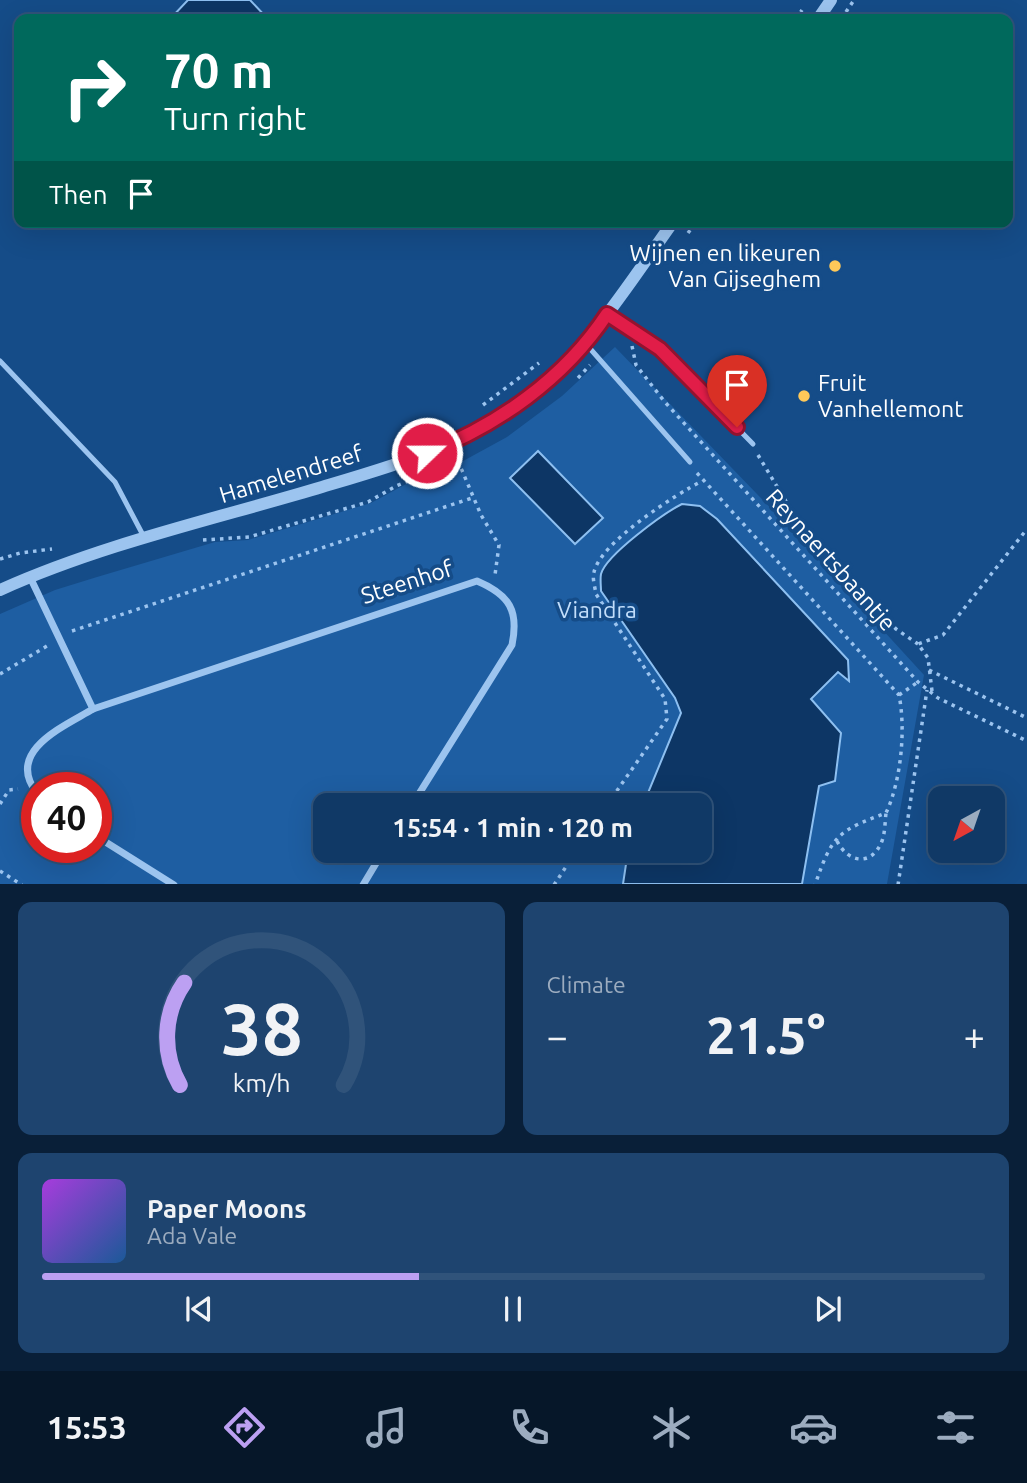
<!DOCTYPE html>
<html lang="en">
<head>
<meta charset="utf-8">
<style>
	:root { --surface:#103966; --page:#1e446f; --text:#f1f3f6; --muted:#9cacbf; --line:#30537a; --accent:#bca0f2 }
	body { margin:0; font-family:Ubuntu,sans-serif; background:var(--page); color:var(--text); height:100vh; display:flex; flex-direction:column; font-size:26px; white-space:nowrap }
	* { box-sizing:border-box; margin:0 }
	p { font-size:23px; color:var(--muted) }
	.icon { flex:none; width:38px; height:38px; fill:none; stroke:currentColor; stroke-width:2; stroke-linecap:round; stroke-linejoin:round }
	.map { position:relative; height:884px; overflow:hidden }
	.details { display:flex; flex-direction:column; gap:18px; padding:18px; background:#091f38; flex:1 }
	.details>* { flex:none }
	.banner { position:absolute; left:14px; top:14px; width:999px; height:214px; border-radius:14px; box-shadow:0 7px 28px #0002,0 0 0 2px var(--line); background:#00695c; color:#fff; overflow:hidden }
	.needle { width:46px; rotate:220deg }
	.tools { position:absolute; left:928px; top:786px; display:grid; gap:14px }
	.tools a { display:grid; place-items:center; width:77px; height:77px; border-radius:14px; background:var(--surface); box-shadow:0 7px 28px #0002,0 0 0 2px var(--line); font-size:35px }
	.speed { position:absolute; left:21px; top:772px; display:flex; gap:14px; font-size:35px; font-weight:700; text-align:center }
	.speed>* { display:grid; place-content:center; width:91px; height:91px; border-radius:50%; background:var(--surface); box-shadow:0 7px 28px #0002,0 0 0 2px var(--line); line-height:1 }
	.speed .limit { border:10px solid #d22; background:#fff; color:#111 }
	.pin { position:absolute; display:grid; place-items:center; width:60px; height:60px; color:#fff; margin:-72px -30px; border-radius:50% 50% 50% 0; rotate:-45deg; box-shadow:0 0 7px #0007 }
	.pin .icon { rotate:45deg }
	.me { position:absolute; width:77px; margin:-38px; rotate:68deg; stroke-linejoin:round; filter:drop-shadow(0 0 5px #0008) }
	.turn { display:flex; align-items:center; gap:24px; height:147px; padding:0 35px; font-size:32px }
	.turn .icon { width:91px; height:91px; stroke-width:2.5 }
	.turn b { display:block; font-size:49px; line-height:60px }
	.then { display:flex; align-items:center; height:66px; padding:0 35px; background:#0003; gap:14px; font-size:26px }
	.big { font-size:52px; font-weight:600; line-height:1.1 }
	.details .widget { flex:1; display:flex; flex-direction:column; justify-content:center; gap:10px; min-width:0; padding:0 24px; border-radius:14px; background:var(--page) }
	.details .dial { align-items:center; gap:0 }
	.dial svg { height:182px; overflow:visible; fill:none; stroke:var(--line); stroke-width:7; stroke-linecap:round; text-anchor:middle }
	.dial text { fill:var(--text); stroke:none }
	.song { display:flex; align-items:center; gap:21px }
	.cover { width:84px; height:84px; border-radius:10px; background:linear-gradient(135deg,hsl(280 70% 55%),hsl(210 70% 35%)) }
	.played { height:7px; border-radius:4px; background:linear-gradient(90deg,var(--accent) 40%,var(--line) 40%) }
	.keys { display:flex; justify-content:space-around; direction:ltr }
	.heat { display:flex; justify-content:space-between; align-items:center; font-size:38px; direction:ltr }
	.details .tiles { flex:1; display:grid; gap:18px; grid-template-columns:1fr 1fr }
	.widget:last-child { grid-column:span 2 }
	.trip { position:absolute; left:313px; top:793px; width:399px; height:70px; border-radius:14px; background:var(--surface); box-shadow:0 7px 28px #0002,0 0 0 2px var(--line); font-weight:600; line-height:70px; text-align:center }
	.dock { display:flex; height:112px; justify-content:space-around; align-items:center; background:#061729; color:var(--muted) }
	.dock .icon { width:49px; height:49px }
	.dock .selected { color:var(--accent) }
	.dock b { font-size:32px; color:var(--text) }
	.map>svg:first-child { display:block }
	.green { fill:#1e5ea2; fill-rule:evenodd }
	.water { fill:#0d3665; stroke:#8ec0f1; stroke-width:2 }
	.lines { fill:none; stroke-linecap:round; stroke-linejoin:round }
	.path { stroke:#9cc4ef; stroke-width:3.5; stroke-dasharray:3.5 5; stroke-linecap:butt }
	.service { stroke:#9cc4ef; stroke-width:5 }
	.minor { stroke:#9cc4ef; stroke-width:7 }
	.tertiary { stroke:#9cc4ef; stroke-width:12 }
	.route-casing { stroke:#92132f; stroke-width:18 }
	.route { stroke:#e11d48; stroke-width:12 }
	.poi-dot { fill:#ffc959; stroke:#154c88; stroke-width:2.5 }
	.labels { text-anchor:middle; stroke-width:7; stroke-linejoin:round; paint-order:stroke }
	.poi-label { font-size:23px; fill:#fff; stroke:#154c88; text-anchor:end }
	.street-label { font-size:23px; fill:#fff; stroke:#154c88 }
	.park-label { font-size:23px; fill:#c2defb; stroke:#154c88 }
</style>
</head>
<body>
<div class="map">
<svg width="1027" height="885" viewBox="0 0 1027 885">
	<rect width="100%" height="100%" fill="#154c88"/>
	<path class="green" d="M615 347 784 522 924 675 887 884 0 885V614L55 590 97 577 215 542 248 540 371 503 408 483 454 466 507 437 562 396ZM37 788H96V847H37ZM326 805H700V850H326Z"/>
	<g class="water">
		<path d="M188 0H250L268 19H170Z"/>
		<path d="M538 451 603 518 575 544 510 478Z"/>
		<path d="M682 504 700 506 717 519 848 660 849 681 838 672 811 699 841 733 835 781 819 786 802 884H623L628 851 700 850V805H643L681 713 675 698 601 591C601 586 600 579 601 574 606 555 664 513 682 504Z"/>
	</g>
	<g class="lines">
		<g class="path">
			<path d="M846 12 854 0"/>
			<path d="M796 19 802 10"/>
			<path d="M688 233 696 222"/>
			<path d="M632 346 636 365 664 401 918 682 938 698 1027 741"/>
			<path d="M578 378 590 365"/>
			<path d="M483 405 539 363"/>
			<path d="M758 455 799 523 896 629 918 644"/>
			<path d="M458 461 481 515 499 545 495 575"/>
			<path d="M697 473 899 695C906 730 901 781 886 813 838 831 832 835 815 885"/>
			<path d="M277 480 340 462"/>
			<path d="M203 540 249 537 368 502 396 486 460 460"/>
			<path d="M0 559 20 553 52 549"/>
			<path d="M72 631 475 497"/>
			<path d="M929 670 1027 718"/>
			<path d="M0 674 47 646"/>
			<path d="M932 691 928 658 918 644 943 635 1027 529"/>
			<path d="M899 695 918 682"/>
			<path d="M0 804 9 790 18 789"/>
			<path d="M607 805 667 719 665 699 596 594C595 587 592 578 594 572 601 542 675 495 702 481"/>
			<path d="M837 841C848 863 872 867 882 841 885 833 885 822 886 813"/>
			<path d="M0 871 22 885"/>
			<path d="M554 885 577 850"/>
			<path d="M898 885 927 690"/>
		</g>
		<g class="service">
			<path d="M607 314 660 349 753 444"/>
			<path d="M586 344 690 462"/>
			<path d="M0 361 115 482 144 537"/>
		</g>
		<g class="minor">
			<path d="M30 577 93 709"/>
			<path d="M37 793C4 751 65 726 93 709L477 581C510 595 519 611 512 645L412 805"/>
			<path d="M96 836 174 885"/>
			<path d="M363 885 384 850"/>
		</g>
		<g class="tertiary">
			<path d="M818 19 831 0"/>
			<path d="M0 590C102 544 215 519 322 487 393 466 465 446 525 400 587 352 628 285 673 222"/>
		</g>
	</g>
	<g class="lines">
		<g class="route-casing">
			<path id="route" d="M427 453C498 425 564 379 607 314L660 349 737 427"/>
		</g>
		<use href="#route" class="route"/>
	</g>
	<g class="poi-dot">
		<circle cx="835" cy="266" r="7"/>
		<circle cx="804" cy="396" r="7"/>
	</g>
	<g class="labels">
		<g class="poi-label">
			<text x="821" y="261">Wijnen en likeuren<tspan x="821" dy="26">Van Gijseghem</tspan></text>
			<text x="818" y="391" text-anchor="start">Fruit<tspan x="818" dy="26">Vanhellemont</tspan></text>
		</g>
		<g class="street-label">
			<text transform="translate(291 474) rotate(-17)" y="8">Hamelendreef</text>
			<text transform="translate(831 560) rotate(48)" y="8">Reynaertsbaantje</text>
			<text transform="translate(407 582) rotate(-18)" y="8">Steenhof</text>
		</g>
		<g class="park-label">
			<text x="597" y="618">Viandra</text>
		</g>
	</g>
</svg>
<div class="tools">
<a><svg class="needle" viewBox="-14 -14 28 28"><path d="M0-13l5 13h-10z" fill="#e53935"/><path d="M0 13l5-13h-10z" fill="#9cacbf"/></svg></a>
</div>
<div class="speed"><div class="limit">40</div></div>
<div class="pin" style="left:737px;top:427px;background:#d93025"><svg class="icon" aria-label="arrive" viewBox="0 0 24 24"><path d="M6 21V4h12l-3 4 3 4H6"/></svg></div>
<svg class="me" style="left:427px;top:453px" viewBox="-20 -20 40 40"><circle r="17" fill="#e11d48" stroke="#fff" stroke-width="3"/><path d="M0-11L8 9 0 5-8 9z" fill="#fff"/></svg>
<div class="trip">15:54 · 1 min · 120 m</div>
<div class="banner">
<div class="turn"><svg class="icon" aria-label="right" viewBox="0 0 24 24"><path d="M7 20v-9h11M14 6l5 5-5 5"/></svg><div><b>70 m</b>Turn right</div></div>
<div class="then">Then<svg class="icon" aria-label="arrive" viewBox="0 0 24 24"><path d="M6 21V4h12l-3 4 3 4H6"/></svg></div>
</div>
</div>
<section class="details">
<div class="tiles">
<div class="widget dial"><svg viewBox="0 0 100 80">
<path d="M14 69A42 42 0 1 1 86 69"/>
<path d="M14 69A42 42 0 0 1 16 24" stroke="#bca0f2"/>
<text x="50" y="56" font-size="32" font-weight="700">38</text>
<text x="50" y="72" font-size="11">km/h</text>
</svg></div>
<div class="widget"><p>Climate</p>
<div class="heat"><a>−</a><b class="big">21.5°</b><a>+</a></div>
</div>
<div class="widget">
<div class="song"><i class="cover"></i><div><b>Paper Moons</b><p>Ada Vale</p></div></div>
<div class="played"></div>
<div class="keys"><svg class="icon" aria-label="previous" viewBox="0 0 24 24"><path d="M18 5L8 12l10 7zM5 5v14"/></svg><svg class="icon" aria-label="pause" viewBox="0 0 24 24"><path d="M8 5v14M16 5v14"/></svg><svg class="icon" aria-label="next" viewBox="0 0 24 24"><path d="M6 5l10 7-10 7zM19 5v14"/></svg></div>
</div>
</div>
</section>
<nav class="dock">
<b>15:53</b>
<svg class="icon selected" aria-label="directions" viewBox="0 0 24 24"><path d="M12 3l9 9-9 9-9-9zM9 14v-3h6M13 9l2 2-2 2"/></svg>
<svg class="icon" aria-label="music" viewBox="0 0 24 24"><path d="M9 18V5l10-2v13"/><circle cx="6" cy="18" r="3"/><circle cx="16" cy="16" r="3"/></svg>
<svg class="icon" aria-label="phone" viewBox="0 0 24 24"><path d="M5 4h4l2 5-3 2q2 4 5 5l2-3 5 2v4C11 20 4 13 5 4z"/></svg>
<svg class="icon" aria-label="climate" viewBox="0 0 24 24"><path d="M12 3v18M4 7l16 10M4 17L20 7"/></svg>
<svg class="icon" aria-label="car" viewBox="0 0 24 24"><path d="M5 17H2v-5l4-1 3-4h7l3 4 3 1v5h-3M9 17h6M6 11h13"/><circle cx="7" cy="17" r="2"/><circle cx="17" cy="17" r="2"/></svg>
<svg class="icon" aria-label="filters" viewBox="0 0 24 24"><path d="M4 7h16M4 17h16"/><circle cx="9" cy="7" r="2"/><circle cx="15" cy="17" r="2"/></svg>
</nav>
</body>
</html>
